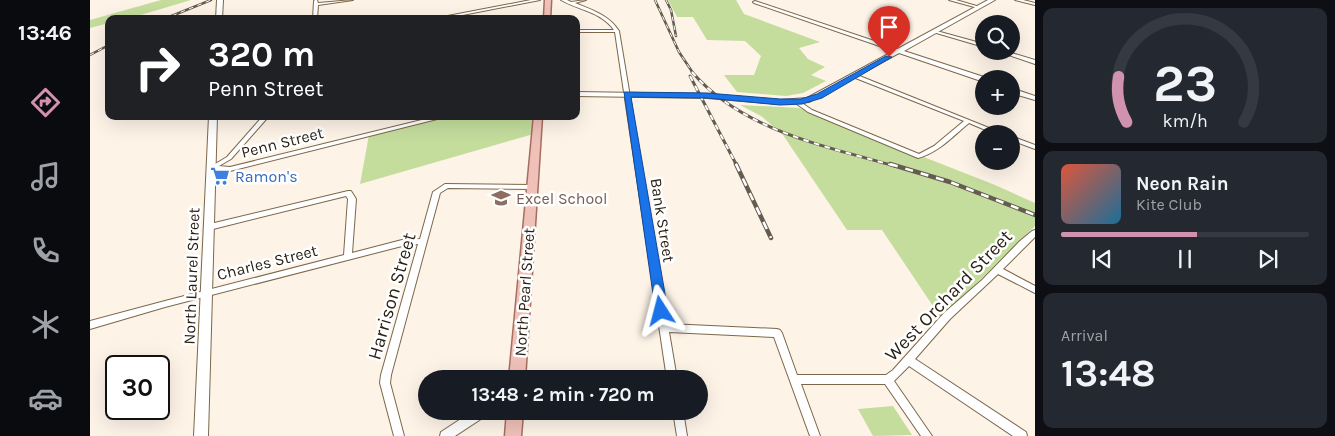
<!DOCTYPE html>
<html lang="en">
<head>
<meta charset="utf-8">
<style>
	:root { --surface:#171b24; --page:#242831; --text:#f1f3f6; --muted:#9ea1a6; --line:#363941; --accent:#d192b0 }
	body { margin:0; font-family:Karla,sans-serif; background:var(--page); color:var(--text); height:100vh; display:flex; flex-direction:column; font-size:19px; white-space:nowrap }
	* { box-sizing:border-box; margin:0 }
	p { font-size:16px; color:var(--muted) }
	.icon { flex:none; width:28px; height:28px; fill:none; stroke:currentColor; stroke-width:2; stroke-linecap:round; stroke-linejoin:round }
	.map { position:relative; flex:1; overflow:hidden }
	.side { display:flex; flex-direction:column; gap:8px; padding:8px; background:#0d0f14; width:300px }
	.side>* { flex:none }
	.hud { position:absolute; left:15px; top:15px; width:475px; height:105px; border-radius:10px; box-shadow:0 5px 20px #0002; background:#202124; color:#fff; overflow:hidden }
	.tools { position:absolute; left:885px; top:15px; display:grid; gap:10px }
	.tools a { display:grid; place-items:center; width:45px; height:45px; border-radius:50%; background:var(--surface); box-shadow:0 5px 20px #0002; font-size:25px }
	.speed { position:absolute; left:15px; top:355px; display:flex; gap:10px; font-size:25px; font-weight:700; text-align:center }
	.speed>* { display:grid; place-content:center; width:65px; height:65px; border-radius:50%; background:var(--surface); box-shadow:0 5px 20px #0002; line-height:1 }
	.speed .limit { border:2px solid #111; border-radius:8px; background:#fff; color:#111 }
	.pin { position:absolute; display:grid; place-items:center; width:42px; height:42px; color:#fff; margin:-51px -21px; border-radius:50% 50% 50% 0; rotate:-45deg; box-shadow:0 0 5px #0007 }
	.pin .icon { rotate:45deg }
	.me { position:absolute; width:55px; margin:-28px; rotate:351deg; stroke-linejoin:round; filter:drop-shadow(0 0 4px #0008) }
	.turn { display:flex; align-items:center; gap:18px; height:105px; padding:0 20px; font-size:22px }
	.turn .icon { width:65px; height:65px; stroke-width:2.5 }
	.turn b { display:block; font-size:35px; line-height:42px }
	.big { font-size:38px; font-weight:700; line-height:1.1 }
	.side .widget { flex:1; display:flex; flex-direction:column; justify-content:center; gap:8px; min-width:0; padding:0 18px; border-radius:10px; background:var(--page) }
	.side .dial { align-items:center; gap:0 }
	.dial svg { height:130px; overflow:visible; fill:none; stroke:var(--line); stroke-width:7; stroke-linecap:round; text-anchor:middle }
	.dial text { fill:var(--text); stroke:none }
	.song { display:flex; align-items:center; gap:15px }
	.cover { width:60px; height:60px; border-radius:8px; background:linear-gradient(135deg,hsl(10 70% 55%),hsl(200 70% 35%)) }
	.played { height:5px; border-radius:2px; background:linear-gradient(90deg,var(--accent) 55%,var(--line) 55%) }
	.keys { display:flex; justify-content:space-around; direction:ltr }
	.trip { position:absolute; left:328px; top:370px; width:290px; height:50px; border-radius:25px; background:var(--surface); box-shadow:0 5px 20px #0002; font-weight:700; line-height:50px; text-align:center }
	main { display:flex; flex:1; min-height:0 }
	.tabs { display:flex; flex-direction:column; width:90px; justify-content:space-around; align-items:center; background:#090b0e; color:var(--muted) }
	.tabs .icon { width:35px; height:35px }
	.tabs .on { color:var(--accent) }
	.tabs b { font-size:22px; color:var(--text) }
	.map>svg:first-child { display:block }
	.green { fill:#c4dd9d }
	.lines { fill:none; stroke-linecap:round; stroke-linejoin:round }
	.street-casing { stroke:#7c674b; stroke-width:2 }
	.secondary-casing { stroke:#7c674b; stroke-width:2 }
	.primary-casing { stroke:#a46e60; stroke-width:3 }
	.street { fill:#fff; fill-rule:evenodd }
	.secondary { fill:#fff; fill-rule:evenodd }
	.primary { fill:#f0c1b9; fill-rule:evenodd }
	.rail-far2-casing { stroke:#655c50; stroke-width:2.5 }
	.rail-far1-casing { stroke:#655c50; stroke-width:3 }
	.rail-casing { stroke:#655c50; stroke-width:4.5 }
	.rail-far2 { stroke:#fff; stroke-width:1; stroke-dasharray:4.5; stroke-linecap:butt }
	.rail-far1 { stroke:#fff; stroke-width:2; stroke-dasharray:5.5; stroke-linecap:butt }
	.rail { stroke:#fff; stroke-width:2.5; stroke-dasharray:8; stroke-linecap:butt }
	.route { fill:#1a73e8; stroke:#114b97 }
	.labels { text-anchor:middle; stroke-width:5; stroke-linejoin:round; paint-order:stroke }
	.street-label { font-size:16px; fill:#281f13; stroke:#fff }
	.shop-label { font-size:16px; fill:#366cbe; stroke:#fff; text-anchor:start }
	.education-label { font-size:16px; fill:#785e54; stroke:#fff; text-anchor:start }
	.near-street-label { font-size:19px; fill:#281f13; stroke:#fff }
</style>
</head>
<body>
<main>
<nav class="tabs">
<b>13:46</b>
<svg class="icon on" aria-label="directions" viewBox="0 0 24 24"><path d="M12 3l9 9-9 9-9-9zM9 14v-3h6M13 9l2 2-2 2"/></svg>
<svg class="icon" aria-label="music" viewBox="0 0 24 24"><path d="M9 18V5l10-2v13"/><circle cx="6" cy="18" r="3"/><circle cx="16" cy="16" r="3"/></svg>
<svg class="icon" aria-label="phone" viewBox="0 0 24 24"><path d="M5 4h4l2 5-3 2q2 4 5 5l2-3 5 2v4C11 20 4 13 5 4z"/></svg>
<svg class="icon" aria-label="climate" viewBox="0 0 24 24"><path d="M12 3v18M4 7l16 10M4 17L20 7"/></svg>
<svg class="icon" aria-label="car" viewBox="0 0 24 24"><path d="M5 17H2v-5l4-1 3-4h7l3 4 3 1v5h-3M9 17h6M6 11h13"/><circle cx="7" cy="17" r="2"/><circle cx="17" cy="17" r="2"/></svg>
</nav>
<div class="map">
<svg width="945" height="436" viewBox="0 0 945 436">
	<rect width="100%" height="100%" fill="#fdf3e7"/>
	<g class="green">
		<path d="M71 0H101L37 19H19V23L0 28V20Z"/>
		<path d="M578 0H646L654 14 730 42 709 48 718 59 735 67 721 75 736 81 713 93 696 96 647 92 634 75H664L671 56 655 41 617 40 603 17H587Z"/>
		<path d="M650 105 709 108 905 185 945 203V226L851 318 792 230H757L693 135 671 116Z"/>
		<path d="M356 116H448L447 133 270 184 279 135Z"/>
		<path d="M803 406 822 435 783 436 768 409Z"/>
	</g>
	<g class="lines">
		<g class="street-casing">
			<g id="street">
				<path d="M225 0H227L228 3 263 0 228 5 227 19H223L224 1Z"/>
				<path d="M441 0H450L352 19H342Z"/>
				<path d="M471 0H477L481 2 496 0 485 3C502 10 519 15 529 31L578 324 687 329 690 330 692 333 707 375H796L803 370 854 313 892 280 930 241 942 231 945 230V237L913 269 945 286V293L908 274 860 319 825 359 936 432 937 436H923L819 366 804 381 842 436H831L795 384H711L730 436H720L684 337 579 332 587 379H577L525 32H486V30H524C512 12 488 10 471 0Z"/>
				<path d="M859 0H866L890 7 888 8Z"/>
				<path d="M925 0H933L945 3V5Z"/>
				<path d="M665 1 811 50V51L807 52 664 3 663 2Z"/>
				<path d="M843 30 894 44V47L843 32Z"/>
				<path d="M907 51H915L945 60V64Z"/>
				<path d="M763 75H767L914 134H905L879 123C863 136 848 153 828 158L718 112 704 102 707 100 709 101 722 110 829 154 844 146 874 121 763 77Z"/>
				<path d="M173 116H179L141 159 129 166 140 167 348 116H359L140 171 120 169 119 168 120 167 137 157Z"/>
				<path d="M921 136 945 145V149L921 140Z"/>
				<path d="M355 184 443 185 447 187 443 189 358 188 350 193 301 375 300 383 314 436H304L290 383 291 375 328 244 312 246 75 307 0 329V321L75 301 254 255 258 199 256 196 119 230 116 229 115 227 116 225 258 191H261L266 199 262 253 312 240 330 239 343 192Z"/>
				<path d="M383 411H398L397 415 365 436H350L351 432Z"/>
				<path d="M583 411H593L597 436H587Z"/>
			</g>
		</g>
		<g class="secondary-casing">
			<g id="secondary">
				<path d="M127 0H133L132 19H126Z"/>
				<path d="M898 0H905L814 51 897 78 894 79V82L809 53 719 102 690 104 617 98 486 96V92L617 94 690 100 717 98Z"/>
				<path d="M921 88 945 96V100L921 93Z"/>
				<path d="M119 116H127L118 436H104Z"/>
			</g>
		</g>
		<g class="primary-casing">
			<g id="primary">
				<path d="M455 0H461L460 19H454Z"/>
				<path d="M444 116H452L435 379H419Z"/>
				<path d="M417 411H433L431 436H415Z"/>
			</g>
		</g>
		<use href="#street" class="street"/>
		<use href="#secondary" class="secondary"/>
		<use href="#primary" class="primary"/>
		<g class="rail-far2-casing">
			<g id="rail-far2">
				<path d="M565 0 589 52 603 73"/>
				<path d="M576 0 581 10 586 36"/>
				<path d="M74 19 121 0"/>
				<path d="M0 55 19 45"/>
			</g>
		</g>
		<g class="rail-far1-casing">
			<g id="rail-far1">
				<path d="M602 72C652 130 734 146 805 166"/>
				<path d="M600 76 647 166"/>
			</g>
		</g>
		<g class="rail-casing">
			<g id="rail">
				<path d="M646 164 681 238"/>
				<path d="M800 164 860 182 945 215"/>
			</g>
		</g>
		<use href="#rail-far2" class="rail-far2"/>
		<use href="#rail-far1" class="rail-far1"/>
		<use href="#rail" class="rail"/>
	</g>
	<path class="route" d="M796 56 802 57 732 98 712 104 690 105 617 98 541 97 578 311 576 315 571 316 566 315 534 92 617 93 690 99H711L727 94Z"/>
	<defs>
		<g id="supermarket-bare" transform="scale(1.5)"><path d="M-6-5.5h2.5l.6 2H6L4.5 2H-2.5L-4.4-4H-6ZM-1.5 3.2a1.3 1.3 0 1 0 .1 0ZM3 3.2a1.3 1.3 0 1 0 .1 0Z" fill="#3f7fe0" stroke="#fff" stroke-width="2.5" paint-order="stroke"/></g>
		<g id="school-bare" transform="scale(1.5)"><path d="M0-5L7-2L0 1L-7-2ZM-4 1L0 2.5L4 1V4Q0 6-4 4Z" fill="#8d6e63" stroke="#fff" stroke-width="2.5" paint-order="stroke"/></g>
	</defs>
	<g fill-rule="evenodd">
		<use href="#supermarket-bare" x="130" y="176"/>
		<use href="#school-bare" x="411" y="198"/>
	</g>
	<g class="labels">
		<g class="street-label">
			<text transform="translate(192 142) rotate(-14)" y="6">Penn Street</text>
			<text transform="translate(573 220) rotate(81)" y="6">Bank Street</text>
			<text transform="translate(177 262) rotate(-14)" y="6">Charles Street</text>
			<text transform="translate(101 276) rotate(-88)" y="6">North Laurel Street</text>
			<text transform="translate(434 292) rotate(-86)" y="6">North Pearl Street</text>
		</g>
		<g class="shop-label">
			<text x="145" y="182">Ramon's</text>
		</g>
		<g class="education-label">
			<text x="426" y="204">Excel School</text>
		</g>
		<g class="near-street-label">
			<text transform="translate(858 295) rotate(-46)" y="7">West Orchard Street</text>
			<text transform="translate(301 296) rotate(-74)" y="7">Harrison Street</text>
		</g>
	</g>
</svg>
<div class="tools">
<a><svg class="icon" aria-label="search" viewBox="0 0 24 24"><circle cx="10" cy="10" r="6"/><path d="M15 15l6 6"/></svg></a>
<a>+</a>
<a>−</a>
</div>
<div class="speed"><div class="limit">30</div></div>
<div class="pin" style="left:799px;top:57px;background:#d93025"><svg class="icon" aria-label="arrive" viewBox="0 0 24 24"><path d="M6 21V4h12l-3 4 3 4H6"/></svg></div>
<svg class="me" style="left:571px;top:311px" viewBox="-20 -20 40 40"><path d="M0-17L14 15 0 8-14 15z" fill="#1a73e8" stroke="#fff" stroke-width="4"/></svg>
<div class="trip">13:48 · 2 min · 720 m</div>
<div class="hud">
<div class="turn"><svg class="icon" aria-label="right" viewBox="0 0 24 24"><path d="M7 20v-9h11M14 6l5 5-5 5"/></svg><div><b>320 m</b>Penn Street</div></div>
</div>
</div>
<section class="side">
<div class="widget dial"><svg viewBox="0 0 100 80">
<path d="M14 69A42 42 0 1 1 86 69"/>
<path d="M14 69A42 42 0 0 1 9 41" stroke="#d192b0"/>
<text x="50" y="56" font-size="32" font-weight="700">23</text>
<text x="50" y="72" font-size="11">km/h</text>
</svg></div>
<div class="widget">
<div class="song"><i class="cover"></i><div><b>Neon Rain</b><p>Kite Club</p></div></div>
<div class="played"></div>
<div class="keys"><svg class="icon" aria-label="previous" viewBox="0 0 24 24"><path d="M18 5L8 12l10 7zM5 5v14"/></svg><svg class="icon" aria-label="pause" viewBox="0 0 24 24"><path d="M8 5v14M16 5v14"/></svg><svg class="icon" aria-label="next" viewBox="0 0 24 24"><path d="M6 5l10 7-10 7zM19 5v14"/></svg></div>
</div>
<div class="widget"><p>Arrival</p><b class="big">13:48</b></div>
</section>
</main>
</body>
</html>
